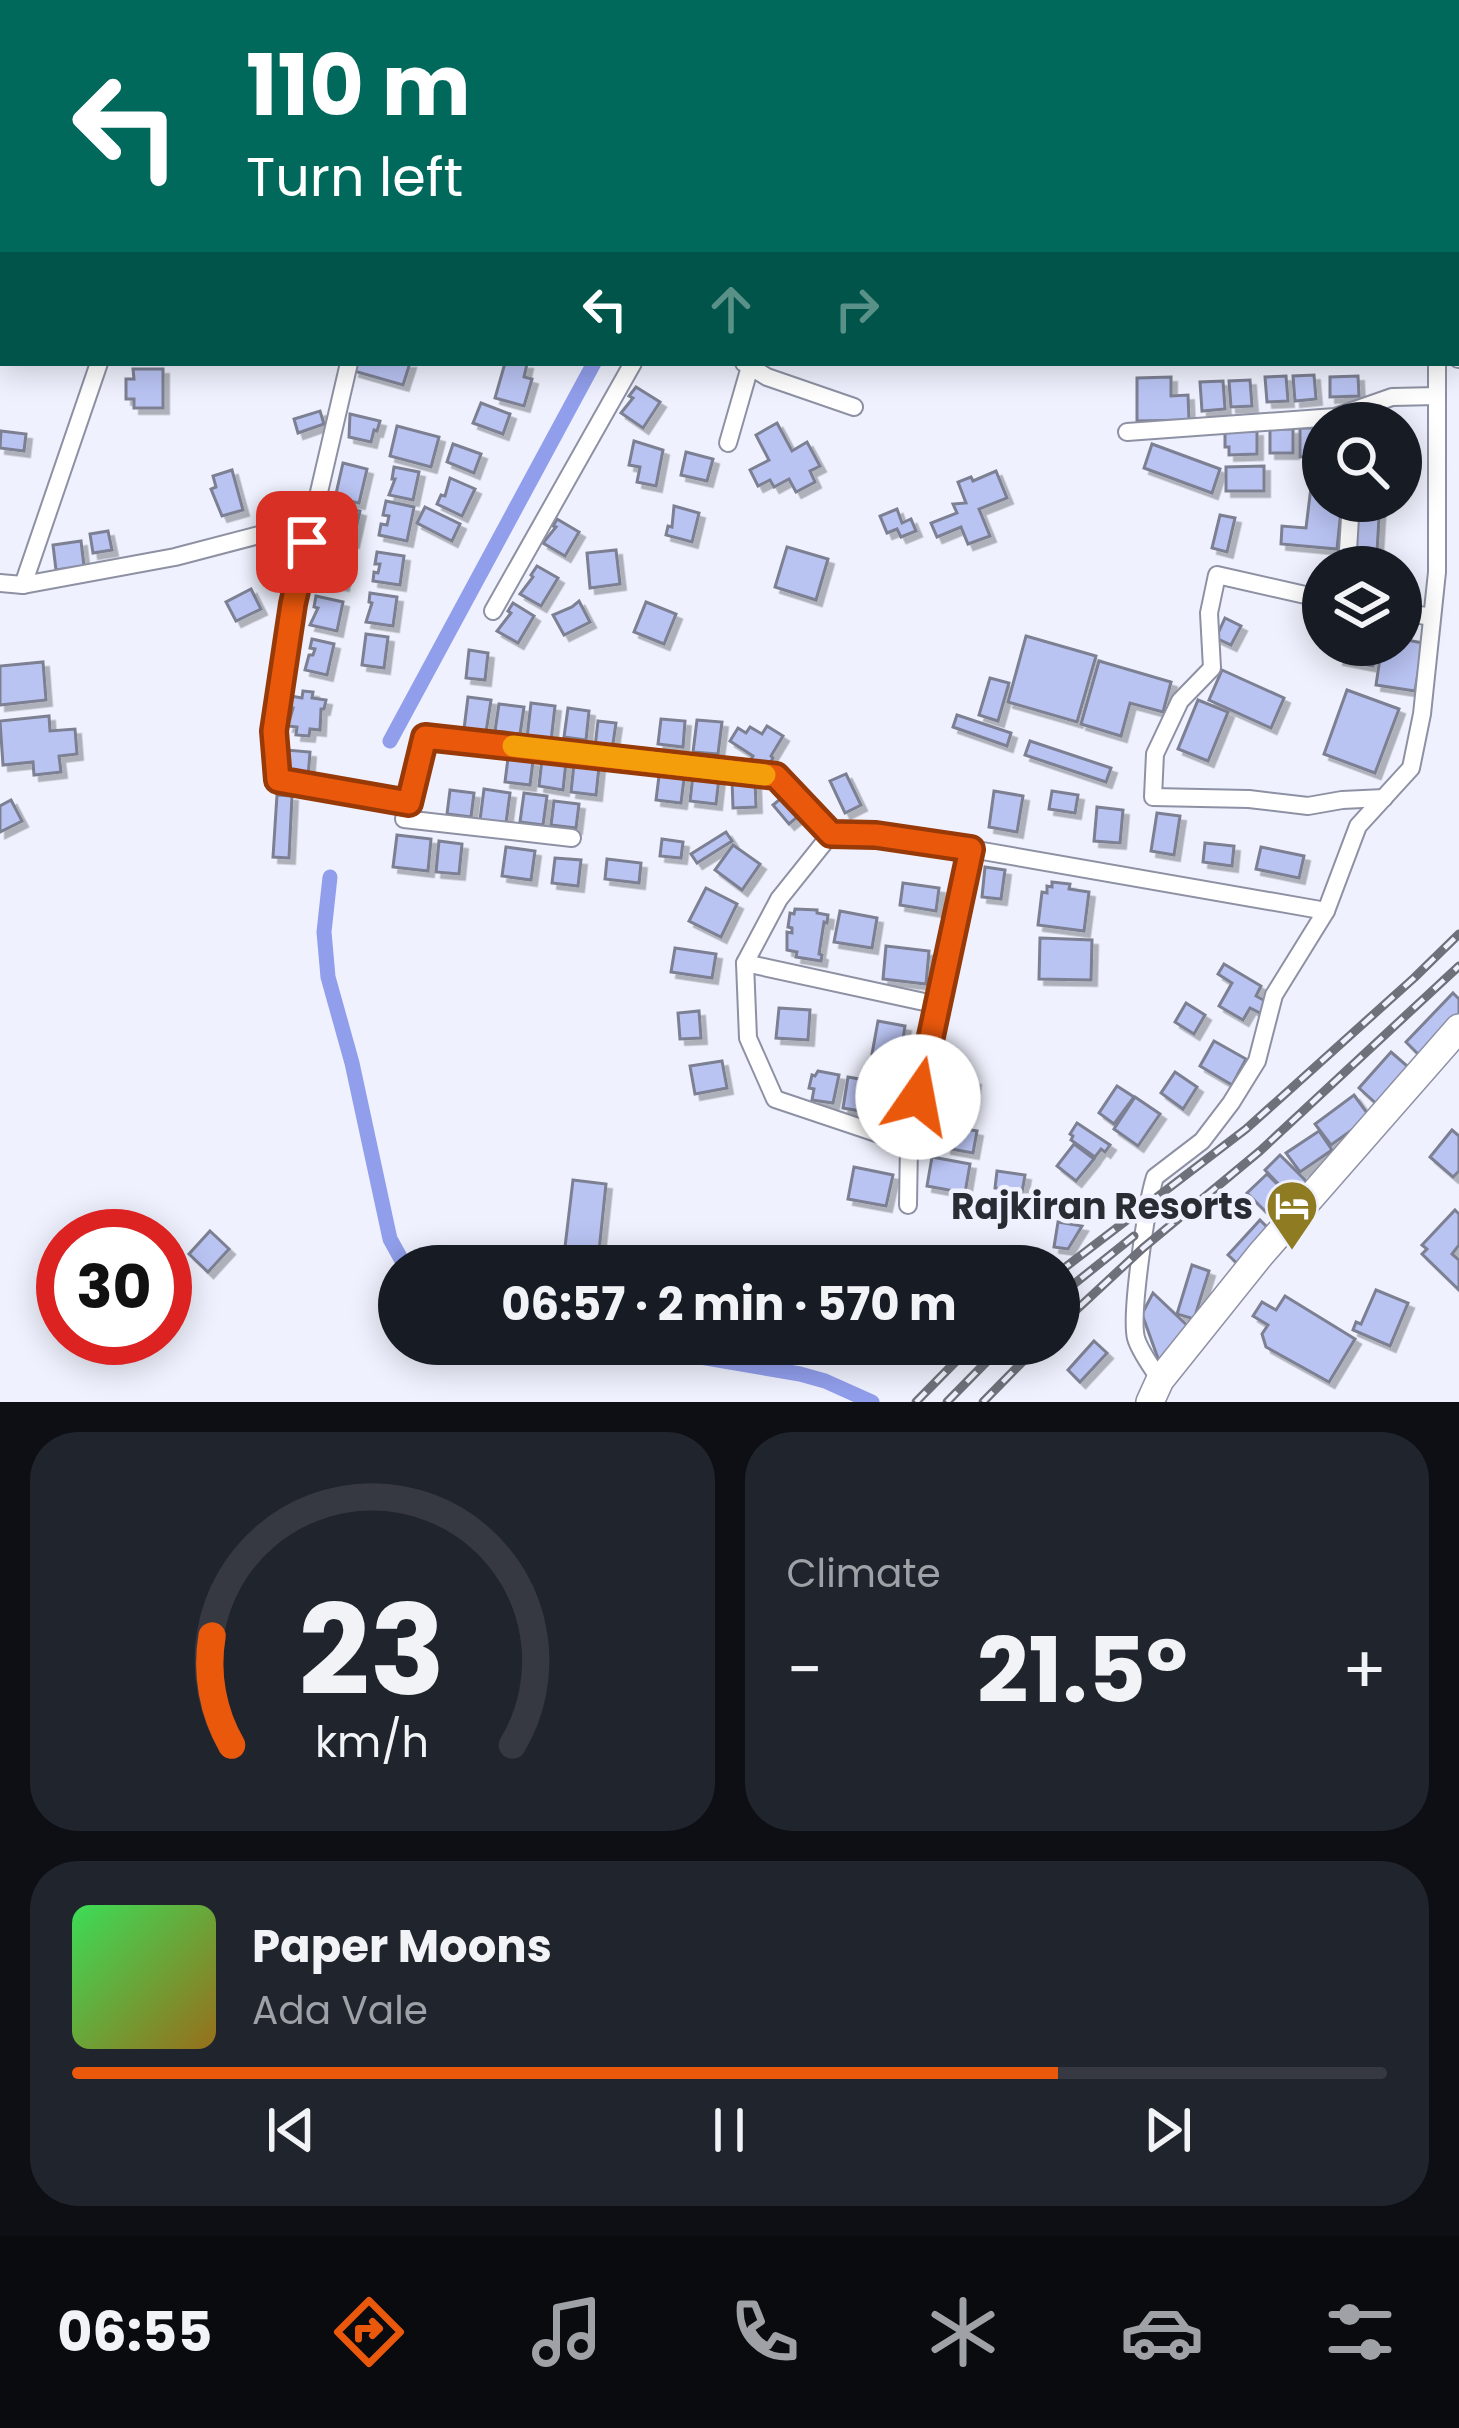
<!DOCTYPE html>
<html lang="en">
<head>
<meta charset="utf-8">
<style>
	:root { --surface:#171b24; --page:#20242c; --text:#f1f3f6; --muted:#9ea1a6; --line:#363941; --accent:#ea580c }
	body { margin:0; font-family:Poppins,sans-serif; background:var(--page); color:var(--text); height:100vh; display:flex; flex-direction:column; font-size:45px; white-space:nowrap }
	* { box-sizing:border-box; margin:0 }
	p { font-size:39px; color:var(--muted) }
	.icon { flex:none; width:66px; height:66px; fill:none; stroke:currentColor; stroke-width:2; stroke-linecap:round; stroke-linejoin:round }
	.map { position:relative; height:1402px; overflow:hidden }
	.panel { display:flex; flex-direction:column; gap:30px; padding:30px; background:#0d0f14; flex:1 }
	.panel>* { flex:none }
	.guide { position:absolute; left:0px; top:0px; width:1461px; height:366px; box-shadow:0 6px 30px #0003; background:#00695c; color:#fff; overflow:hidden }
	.buttons { position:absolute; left:1302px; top:402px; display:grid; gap:24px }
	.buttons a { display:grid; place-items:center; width:120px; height:120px; border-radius:50%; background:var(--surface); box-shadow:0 6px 30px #0003; font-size:60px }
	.speed { position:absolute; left:36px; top:1209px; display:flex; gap:24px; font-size:60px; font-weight:700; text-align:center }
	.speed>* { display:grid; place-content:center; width:156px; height:156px; border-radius:50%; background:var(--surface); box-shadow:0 6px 30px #0003; line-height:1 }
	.speed .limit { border:18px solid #d22; background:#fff; color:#111 }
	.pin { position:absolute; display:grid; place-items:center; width:102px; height:102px; color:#fff; margin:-51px; border-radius:24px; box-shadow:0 6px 18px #0006 }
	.me { position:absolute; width:132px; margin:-66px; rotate:12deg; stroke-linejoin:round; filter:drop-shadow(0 0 9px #0008) }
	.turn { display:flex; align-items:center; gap:42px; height:252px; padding:0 48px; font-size:54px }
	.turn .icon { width:156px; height:156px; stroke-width:2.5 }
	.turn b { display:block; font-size:84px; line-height:102px }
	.lanes { display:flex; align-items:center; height:114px; padding:0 48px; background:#0003; justify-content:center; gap:60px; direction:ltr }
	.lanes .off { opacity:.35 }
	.big { font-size:90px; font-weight:700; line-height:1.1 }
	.panel .card { flex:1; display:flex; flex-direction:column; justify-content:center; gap:18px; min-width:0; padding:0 42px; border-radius:48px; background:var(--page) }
	.panel .dial { align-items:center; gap:0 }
	.dial svg { height:312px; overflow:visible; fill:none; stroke:var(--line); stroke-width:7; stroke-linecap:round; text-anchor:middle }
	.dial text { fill:var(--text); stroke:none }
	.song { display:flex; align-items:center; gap:36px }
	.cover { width:144px; height:144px; border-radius:18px; background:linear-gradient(135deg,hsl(130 70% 55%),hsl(40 70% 35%)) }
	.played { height:12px; border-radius:6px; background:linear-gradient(90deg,var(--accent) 75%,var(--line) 75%) }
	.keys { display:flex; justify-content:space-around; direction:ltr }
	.heat { display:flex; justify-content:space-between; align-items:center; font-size:66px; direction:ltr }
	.panel .tiles { flex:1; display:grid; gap:30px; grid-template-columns:1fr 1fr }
	.card:last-child { grid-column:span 2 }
	.trip { position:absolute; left:378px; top:1245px; width:702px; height:120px; border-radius:60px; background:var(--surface); box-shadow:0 6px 30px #0003; font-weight:700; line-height:120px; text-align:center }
	.tabs { display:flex; height:192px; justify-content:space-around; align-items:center; background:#090b0e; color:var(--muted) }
	.tabs .icon { width:84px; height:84px }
	.tabs .active { color:var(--accent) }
	.tabs b { font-size:54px; color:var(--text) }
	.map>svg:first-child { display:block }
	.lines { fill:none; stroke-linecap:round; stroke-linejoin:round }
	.canal { stroke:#919eeb; stroke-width:15 }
	.building { fill:#bac4f3; stroke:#7c8092; stroke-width:3; filter:url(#shadow) }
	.minor-casing { stroke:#8d91a3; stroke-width:20 }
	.trunk-casing { stroke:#8d91a3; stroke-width:30 }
	.minor { stroke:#fff; stroke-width:16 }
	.trunk { stroke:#fff; stroke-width:27 }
	.rail-casing { stroke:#6e7179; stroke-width:9 }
	.rail { stroke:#eff2fe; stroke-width:4.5; stroke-dasharray:14; stroke-linecap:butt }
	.route-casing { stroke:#983908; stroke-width:30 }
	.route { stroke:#ea580c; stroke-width:21 }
	.slow { stroke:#f59e0b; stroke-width:21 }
	.labels { text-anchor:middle; stroke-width:9; stroke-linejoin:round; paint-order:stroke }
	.poi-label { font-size:36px; font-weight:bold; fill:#2a2c33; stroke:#eff2fe; text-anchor:end }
</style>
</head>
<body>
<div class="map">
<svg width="1459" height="1402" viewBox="0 0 1459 1402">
	<defs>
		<filter id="shadow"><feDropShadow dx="5.5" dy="5.5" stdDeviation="0" flood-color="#0004"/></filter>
	</defs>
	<rect width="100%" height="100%" fill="#eff2fe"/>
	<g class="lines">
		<g class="canal">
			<path d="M659 3 660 0"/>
			<path d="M390 741 594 363"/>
			<path d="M330 877 324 932 328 977 352 1063 390 1239 405 1266"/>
			<path d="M624 1344 800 1374 825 1381 872 1402"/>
		</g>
	</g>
	<g class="building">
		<path d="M356 363H410L403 385 354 371Z"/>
		<path d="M505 363 527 364 524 377 532 379 524 406 495 398Z"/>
		<path d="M133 369H163V408H134V399H126V379H134Z"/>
		<path d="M1314 375 1316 399 1295 401 1293 376Z"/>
		<path d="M1286 376 1288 401 1267 402 1265 377Z"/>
		<path d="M1358 376 1359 396 1330 397V377Z"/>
		<path d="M1171 377V396L1188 395 1189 420 1137 421V378Z"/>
		<path d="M1250 380 1252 406 1231 407 1229 381Z"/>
		<path d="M1223 381 1225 409 1202 411 1200 382Z"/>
		<path d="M636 387 660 402 643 428 621 413 633 398 629 396Z"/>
		<path d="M481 403 510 414 503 434 473 423Z"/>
		<path d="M320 411 324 424 298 433 294 419Z"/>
		<path d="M350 414 380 421 377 431 374 430 371 442 349 437Z"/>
		<path d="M777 423 792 451 807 442 820 466 810 471 815 482 796 492 789 479 774 487 770 480 758 486 750 470 769 460 756 435Z"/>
		<path d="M397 426 439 437 431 467 390 456Z"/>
		<path d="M1300 428H1322V456L1300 457Z"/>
		<rect x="1270" y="429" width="23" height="24"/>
		<path d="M1 431 26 434 24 451 0 448Z"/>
		<path d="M1257 431V454L1229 455V447H1225V432Z"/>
		<path d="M634 441 663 450 656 486 637 482 640 467 629 465Z"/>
		<path d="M453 444 481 454 474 473 447 462Z"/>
		<path d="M1152 444 1220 469 1212 493 1144 468Z"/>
		<path d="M686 452 713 459 707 481 681 475Z"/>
		<path d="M343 463 367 469 359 503 335 498Z"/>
		<path d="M1264 466V491H1226V467Z"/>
		<path d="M394 467 419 472 413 500 389 495 395 479H392Z"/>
		<path d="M232 470 243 510 222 516 211 489 216 487 213 476Z"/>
		<path d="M996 471 1007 498 979 509 990 536 968 544 961 527 937 537 931 523 957 513 953 504 966 503 958 482 971 477 973 481Z"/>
		<path d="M450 478 475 489 462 516 437 504 441 495 445 496Z"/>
		<path d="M1311 487 1323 488V501H1342L1337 549 1281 544 1282 526 1306 528Z"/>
		<path d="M386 501 414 507 407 541 379 535 381 524 387 525 389 516 383 515Z"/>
		<path d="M1353 501H1380L1377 552 1350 551Z"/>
		<path d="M333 504 360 511 353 542 326 536 333 521 330 520Z"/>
		<path d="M674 506 699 513 692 542 666 535 668 526 672 527Z"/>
		<path d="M425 507 460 524 452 541 417 523Z"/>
		<path d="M897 509 902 523 911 519 916 531 901 537 897 529 887 533 880 516Z"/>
		<path d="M1220 515 1235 518 1227 552 1212 548Z"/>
		<path d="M557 519 579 532 565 556 543 543 556 527 553 526Z"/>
		<path d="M108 531 112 550 93 553 90 534Z"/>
		<path d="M81 541 84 566 56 570 53 545Z"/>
		<path d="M787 547 828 559 816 600 775 587Z"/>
		<path d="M616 550 620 584 590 588 587 553Z"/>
		<path d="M325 551 350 556 343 585 318 579 326 562H322Z"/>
		<path d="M377 552 404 556 400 585 373 581 374 572 378 573 380 564H375Z"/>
		<path d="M537 566 558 578 541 606 520 594 533 577 531 575Z"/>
		<path d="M251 589 261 609 236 621 226 602Z"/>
		<path d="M370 593 397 597 393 626 366 622 372 603 369 602Z"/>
		<path d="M316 596 343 602 337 631 310 625 318 608 314 607Z"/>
		<path d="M579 601 590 622 564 635 553 615 572 607Z"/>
		<path d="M646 602 676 614 664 644 634 632Z"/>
		<path d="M513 603 534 616 518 643 497 631 511 613 508 611Z"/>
		<path d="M1225 618 1241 626 1231 645 1216 638Z"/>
		<path d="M366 634 388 637 384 668 362 665Z"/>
		<path d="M1026 636 1096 656 1077 722 1008 702Z"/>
		<path d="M312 639 334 644 327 675 305 670 309 655H313L315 649 310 648Z"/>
		<path d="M1401 639 1423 643 1415 691 1376 685 1382 645H1401Z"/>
		<path d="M1341 645H1377L1373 666 1338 659Z"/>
		<path d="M469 650 488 653 485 680 466 678Z"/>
		<path d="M1099 661 1171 682 1163 712 1130 703 1121 736 1081 724Z"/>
		<path d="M43 662 46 700 0 705V666Z"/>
		<path d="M1222 670 1284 698 1271 728 1209 700Z"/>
		<path d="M990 678 1009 683 998 721 979 715Z"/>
		<path d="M1347 690 1399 709 1375 773 1324 754Z"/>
		<path d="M303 691 313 692 312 698 326 700 324 709H321L320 730 310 729 309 736 296 735 297 727 288 726 293 708H290L291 696 302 698Z"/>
		<path d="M468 697 491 700 486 732 464 729Z"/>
		<path d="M1198 700 1228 712 1208 761 1178 749Z"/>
		<path d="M531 703 555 706 551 741 527 738Z"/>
		<path d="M499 704 524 707 520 734 495 731Z"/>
		<path d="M568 708 589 711 586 740 564 737Z"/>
		<path d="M957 715 1011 733 1007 746 953 727Z"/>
		<path d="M49 716 50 731 75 729 77 754 59 756 61 772 34 775 33 762 3 765 0 721Z"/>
		<path d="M661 719 685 721 683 747 658 744Z"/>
		<path d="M697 720 722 722 718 754 693 752Z"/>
		<path d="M598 721 616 723 612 750 595 747Z"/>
		<path d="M767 726 783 736 771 756 773 758 769 765 774 768 770 774 750 761 753 756 730 741 738 728 746 733 750 727 762 734Z"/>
		<path d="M1030 741 1111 768 1106 782 1025 755Z"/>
		<path d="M286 750 310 752 308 777 284 774Z"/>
		<path d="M508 758 533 761 530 785 505 782Z"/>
		<path d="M542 759 566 762 563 790 539 786Z"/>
		<path d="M574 764 599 767 596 795 571 792Z"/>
		<path d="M660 768 685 771 681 803 656 800Z"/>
		<path d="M846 774 861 805 845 813 830 781Z"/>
		<path d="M693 775 719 778 716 804 690 801Z"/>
		<path d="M755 779 756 807 733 808 732 780Z"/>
		<path d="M484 789 510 793 506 823 480 820Z"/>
		<path d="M450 790 474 793 471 817 447 814Z"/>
		<path d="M994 791 1023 796 1017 832 989 827Z"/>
		<path d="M1052 791 1078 795 1075 813 1049 809Z"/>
		<path d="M524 793 547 796 543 825 520 822Z"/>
		<path d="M277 795 292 796 289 858 273 857Z"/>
		<path d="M785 795 801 814 789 824 773 805Z"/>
		<path d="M11 800 22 821 0 832V806Z"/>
		<path d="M554 801 579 804 576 828 551 825Z"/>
		<path d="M1097 807 1123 810 1120 843 1094 841Z"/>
		<path d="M1157 813 1180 816 1174 855 1151 851Z"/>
		<path d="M726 832 732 841 697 863 691 854Z"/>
		<path d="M397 835 431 839 428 871 393 867Z"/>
		<path d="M662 839 683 842 681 858 660 856Z"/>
		<path d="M439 841 462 844 459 874 436 872Z"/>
		<path d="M1205 843 1234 846 1232 866 1203 862Z"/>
		<path d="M733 845 760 864 742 890 715 870Z"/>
		<path d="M506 847 535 851 531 880 502 876Z"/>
		<path d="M1261 847 1304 856 1299 878 1256 869Z"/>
		<path d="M555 858 581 860 578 886 552 883Z"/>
		<path d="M607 859 641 863 639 883 605 879Z"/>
		<path d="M985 867 1005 870 1001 899 982 897Z"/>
		<path d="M1052 882 1070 884 1069 889 1089 892 1084 931 1038 925 1042 892 1047 893V886L1052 887Z"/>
		<path d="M903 883 939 888 936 911 900 905Z"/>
		<path d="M706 888 737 904 721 937 689 921Z"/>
		<path d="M795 909 817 910V913L828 915 827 923 824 922 819 954 822 955 821 961 796 957 797 952 787 950V932L792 933V928L788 927 790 913 794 914Z"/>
		<path d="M840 911 877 918 872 948 834 942Z"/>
		<path d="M1040 938 1092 940 1091 980 1039 979Z"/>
		<path d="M886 946 929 951 926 984 883 979Z"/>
		<path d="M675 948 716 954 712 978 671 972Z"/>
		<path d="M1224 964 1261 986 1256 996 1267 1002 1260 1013 1250 1008 1243 1020 1219 1006 1232 983 1218 974Z"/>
		<path d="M1453 993 1459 999V1021L1422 1058 1406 1042Z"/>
		<path d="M1186 1003 1205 1015 1194 1034 1175 1022Z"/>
		<path d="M779 1008 810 1010 808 1040 776 1038Z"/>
		<path d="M699 1011 701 1038 680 1039 678 1013Z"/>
		<path d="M878 1021 905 1026 900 1059 872 1054Z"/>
		<path d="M1214 1041 1246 1059 1232 1085 1200 1066Z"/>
		<path d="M1391 1052 1414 1072 1381 1108 1359 1088Z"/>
		<path d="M722 1061 727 1088 695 1094 690 1066Z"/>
		<path d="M818 1071 839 1075 833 1103 812 1100 814 1089 809 1088 812 1075 815 1076Z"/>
		<path d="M1175 1072 1197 1087 1183 1109 1161 1093Z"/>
		<path d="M949 1075 975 1080 972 1100 946 1095Z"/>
		<path d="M848 1077 877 1082 871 1113 843 1108Z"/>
		<path d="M1117 1086 1134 1097 1114 1124 1099 1113Z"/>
		<path d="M1354 1095 1370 1117 1331 1145 1315 1124Z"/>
		<path d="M1135 1097 1160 1114 1138 1146 1114 1129Z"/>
		<path d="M1077 1123 1110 1145 1105 1152 1101 1149 1095 1157 1071 1140 1073 1136 1070 1134Z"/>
		<path d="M950 1126 977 1131 973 1153 946 1148Z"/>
		<path d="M1452 1130 1459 1136V1171L1453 1177 1430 1157Z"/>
		<path d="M1319 1131 1332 1150 1300 1172 1286 1153Z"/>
		<path d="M1074 1144 1094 1159 1076 1181 1057 1166Z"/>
		<path d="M1280 1155 1314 1189 1298 1204 1265 1170Z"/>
		<path d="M932 1157 970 1164 965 1193 927 1186Z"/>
		<path d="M854 1167 893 1175 886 1206 848 1199Z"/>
		<path d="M997 1171 1025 1175 1022 1192 995 1188Z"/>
		<path d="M1267 1174 1299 1206 1280 1226 1247 1193Z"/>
		<path d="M573 1180 606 1184 599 1251 565 1247Z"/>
		<path d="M1455 1210 1459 1214V1245L1452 1254 1459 1260V1290L1422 1254 1427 1249 1422 1245Z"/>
		<path d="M1260 1220 1272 1232 1240 1266 1228 1255Z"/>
		<path d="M1058 1222 1082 1226 1068 1249 1054 1247Z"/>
		<path d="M210 1231 229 1249 208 1272 189 1254Z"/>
		<path d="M1192 1265 1209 1271 1194 1319 1177 1314Z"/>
		<path d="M1376 1290 1408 1303 1390 1346 1353 1330 1356 1322 1361 1324Z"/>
		<path d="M1153 1293 1193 1331 1160 1364 1142 1314Z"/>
		<path d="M1285 1296 1355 1339 1329 1382 1266 1347 1262 1334 1268 1325 1253 1316 1262 1302 1276 1310Z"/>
		<path d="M1094 1341 1107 1353 1080 1382 1068 1370Z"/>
	</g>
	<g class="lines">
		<g class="minor-casing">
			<g id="minor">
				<path d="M1 0 6 3"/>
				<path d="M446 0 455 3"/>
				<path d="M90 3 91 0"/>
				<path d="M234 3 236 0"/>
				<path d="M588 3V0"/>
				<path d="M1458 108H1459"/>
				<path d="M0 138 3 134"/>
				<path d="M1458 145 1459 141"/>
				<path d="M1458 359H1459"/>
				<path d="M349 363 293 604 275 731 278 780 408 803"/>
				<path d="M744 363 767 377 854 407"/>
				<path d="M1127 432 1335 417 1392 397 1437 396"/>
				<path d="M728 443 751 363"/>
				<path d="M1347 567 1351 501"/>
				<path d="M0 583 23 585 99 363"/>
				<path d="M23 585 175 557 263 534 307 542"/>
				<path d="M1323 599 1217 575 1209 613 1212 668 1180 701 1155 754 1153 797 1249 799 1308 806 1342 800 1384 798"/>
				<path d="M493 611 633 363"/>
				<path d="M1401 612 1432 617"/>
				<path d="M572 838 404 819 425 737 776 776 831 834"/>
				<path d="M745 963 938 1005"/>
				<path d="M909 1144 775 1099 748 1038 745 963 779 899 831 834 876 835 971 849 1326 911"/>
				<path d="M908 1205 909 1144 971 849"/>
				<path d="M1160 1380C1152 1367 1140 1352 1136 1338 1130 1314 1147 1202 1155 1177L1202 1141 1231 1103 1257 1061 1274 995 1326 911 1358 826 1411 768 1422 714 1437 572V363"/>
			</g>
		</g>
		<g class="trunk-casing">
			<path id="trunk" d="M1150 1402 1160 1380 1261 1254 1459 1028"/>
		</g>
		<use href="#minor" class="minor"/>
		<use href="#trunk" class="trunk"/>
		<g class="rail-casing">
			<g id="rail">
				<path d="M1059 1272 1246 1129 1414 978 1459 934"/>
				<path d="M1059 1296 1134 1236"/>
				<path d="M1059 1326 1143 1248 1260 1151 1459 966"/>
				<path d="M916 1402 973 1344"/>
				<path d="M947 1402 1004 1344"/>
				<path d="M983 1402 1040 1344"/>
			</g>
		</g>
		<use href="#rail" class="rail"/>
	</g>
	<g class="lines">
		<g class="route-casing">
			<path id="route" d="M307 542 293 604 274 731 278 780 409 803 425 737 776 776 831 834 876 835 971 849 918 1097"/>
		</g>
		<use href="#route" class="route"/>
		<path class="slow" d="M513 746 765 775"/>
	</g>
	<defs>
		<g id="hotel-pin" transform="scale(2.7)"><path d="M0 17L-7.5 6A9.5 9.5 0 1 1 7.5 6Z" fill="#8f7b21" stroke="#eff2fe"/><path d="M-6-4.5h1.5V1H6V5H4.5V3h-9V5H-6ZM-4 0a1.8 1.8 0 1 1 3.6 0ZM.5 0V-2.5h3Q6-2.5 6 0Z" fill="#fff"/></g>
	</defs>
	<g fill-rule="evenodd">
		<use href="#hotel-pin" x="1292" y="1206"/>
	</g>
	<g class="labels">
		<g class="poi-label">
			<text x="1253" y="1219">Rajkiran Resorts</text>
		</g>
	</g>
</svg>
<div class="buttons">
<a><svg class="icon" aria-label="search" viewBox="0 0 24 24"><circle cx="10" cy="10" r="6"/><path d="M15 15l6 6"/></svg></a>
<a><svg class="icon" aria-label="layers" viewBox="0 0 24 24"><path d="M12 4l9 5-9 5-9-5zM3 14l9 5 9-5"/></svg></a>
</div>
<div class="speed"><div class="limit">30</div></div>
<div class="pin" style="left:307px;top:542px;background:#d93025"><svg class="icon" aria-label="arrive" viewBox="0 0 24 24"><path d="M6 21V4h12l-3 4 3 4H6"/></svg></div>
<svg class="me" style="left:918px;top:1097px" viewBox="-20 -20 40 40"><circle r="19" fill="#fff"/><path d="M0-13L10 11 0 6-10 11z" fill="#ea580c"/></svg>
<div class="trip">06:57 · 2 min · 570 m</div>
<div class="guide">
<div class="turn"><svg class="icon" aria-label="left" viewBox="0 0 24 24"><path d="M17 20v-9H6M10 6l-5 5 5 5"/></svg><div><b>110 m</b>Turn left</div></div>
<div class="lanes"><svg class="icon" aria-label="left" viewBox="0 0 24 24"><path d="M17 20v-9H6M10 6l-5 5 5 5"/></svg><svg class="icon off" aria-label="ahead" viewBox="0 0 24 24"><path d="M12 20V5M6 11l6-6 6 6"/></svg><svg class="icon off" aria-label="right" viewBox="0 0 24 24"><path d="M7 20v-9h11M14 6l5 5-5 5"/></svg></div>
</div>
</div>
<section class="panel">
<div class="tiles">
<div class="card dial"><svg viewBox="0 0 100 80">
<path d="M14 69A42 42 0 1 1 86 69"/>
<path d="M14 69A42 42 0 0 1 9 41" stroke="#ea580c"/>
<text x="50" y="56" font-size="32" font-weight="700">23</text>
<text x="50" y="72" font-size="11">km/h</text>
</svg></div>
<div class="card"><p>Climate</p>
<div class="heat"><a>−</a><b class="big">21.5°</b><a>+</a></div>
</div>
<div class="card">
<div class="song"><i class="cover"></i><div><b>Paper Moons</b><p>Ada Vale</p></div></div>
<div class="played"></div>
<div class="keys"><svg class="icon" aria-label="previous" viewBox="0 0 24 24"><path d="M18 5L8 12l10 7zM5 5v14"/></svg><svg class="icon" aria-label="pause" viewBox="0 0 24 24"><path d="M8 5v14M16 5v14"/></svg><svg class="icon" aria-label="next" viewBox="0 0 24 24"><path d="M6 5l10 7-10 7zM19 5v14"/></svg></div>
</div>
</div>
</section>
<nav class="tabs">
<b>06:55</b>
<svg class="icon active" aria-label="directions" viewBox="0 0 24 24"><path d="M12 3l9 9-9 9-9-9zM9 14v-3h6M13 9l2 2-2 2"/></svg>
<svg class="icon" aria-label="music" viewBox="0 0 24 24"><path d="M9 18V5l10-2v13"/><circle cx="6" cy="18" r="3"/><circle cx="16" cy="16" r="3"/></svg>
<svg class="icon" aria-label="phone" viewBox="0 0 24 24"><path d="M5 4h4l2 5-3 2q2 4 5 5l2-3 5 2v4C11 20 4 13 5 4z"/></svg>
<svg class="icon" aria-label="climate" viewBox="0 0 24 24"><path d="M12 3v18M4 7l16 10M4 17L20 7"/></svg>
<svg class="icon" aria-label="car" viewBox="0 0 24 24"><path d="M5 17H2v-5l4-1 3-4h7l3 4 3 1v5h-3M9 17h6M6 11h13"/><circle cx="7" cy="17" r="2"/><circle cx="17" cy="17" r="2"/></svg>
<svg class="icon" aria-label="filters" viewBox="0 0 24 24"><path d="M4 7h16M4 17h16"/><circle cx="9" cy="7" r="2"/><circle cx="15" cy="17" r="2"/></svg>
</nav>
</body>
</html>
